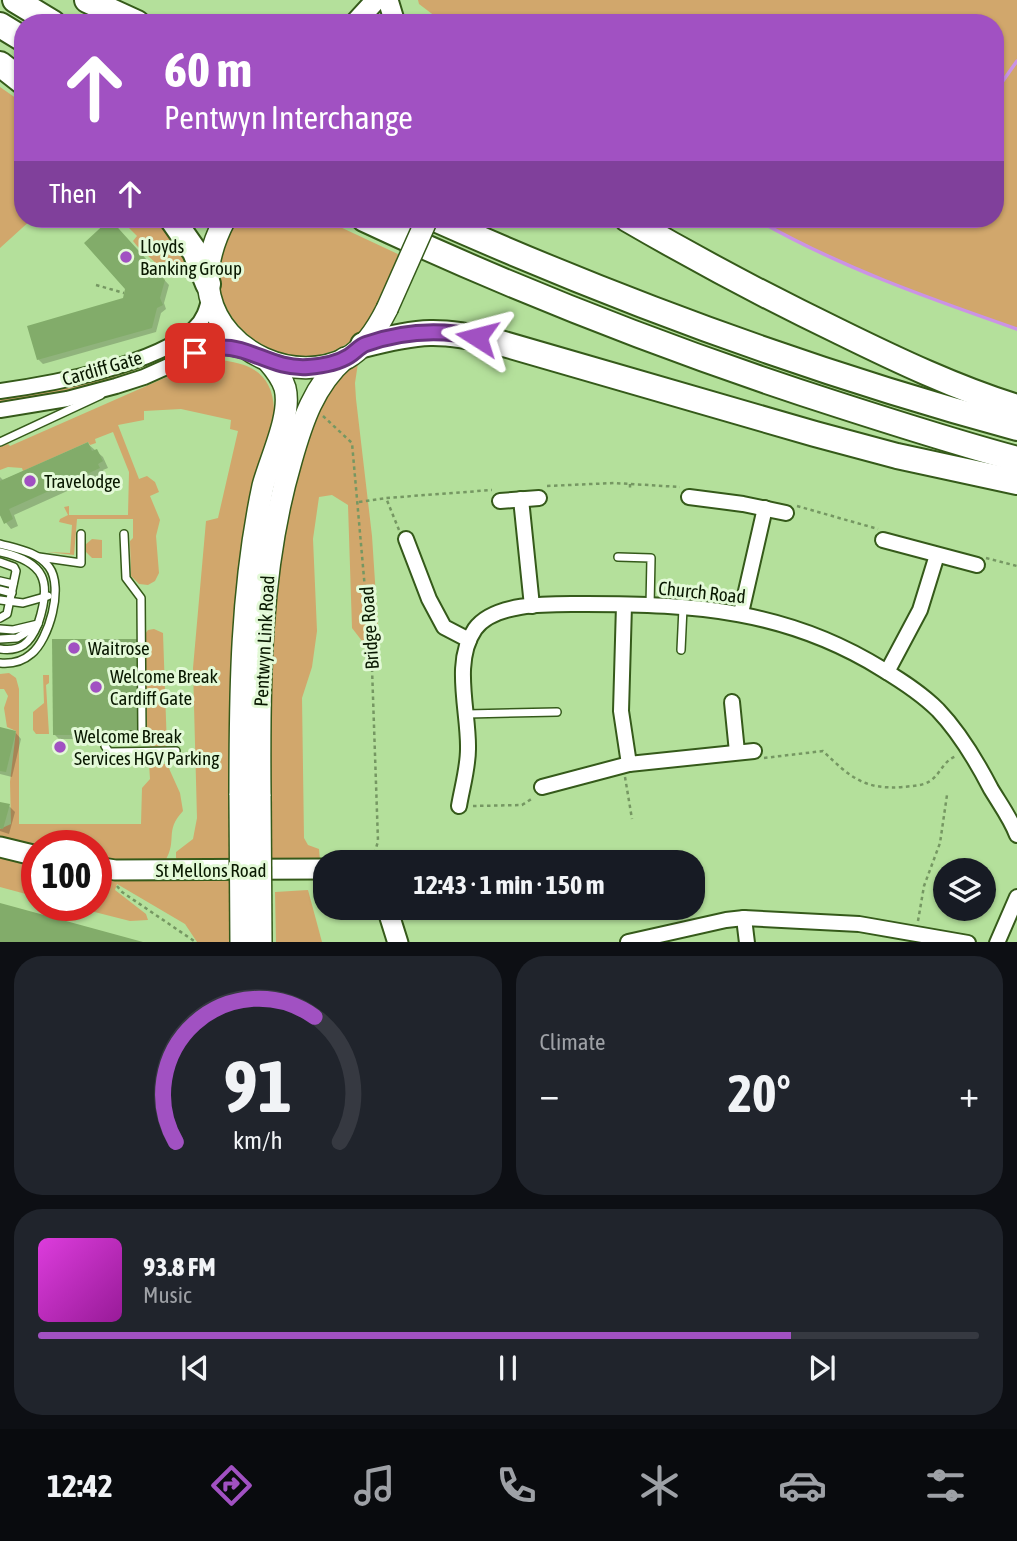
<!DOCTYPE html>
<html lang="en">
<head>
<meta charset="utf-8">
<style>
	:root { --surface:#171b24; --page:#20242c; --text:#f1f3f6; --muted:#9ea1a6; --line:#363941; --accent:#a151c2 }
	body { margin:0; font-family:"Asap Condensed",sans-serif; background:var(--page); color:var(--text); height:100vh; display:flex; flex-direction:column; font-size:26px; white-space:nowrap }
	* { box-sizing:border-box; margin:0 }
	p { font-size:23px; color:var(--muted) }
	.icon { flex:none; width:38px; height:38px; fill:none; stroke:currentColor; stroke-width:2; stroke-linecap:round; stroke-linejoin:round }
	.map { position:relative; height:942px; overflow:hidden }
	.panel { display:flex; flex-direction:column; gap:14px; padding:14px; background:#0d0f14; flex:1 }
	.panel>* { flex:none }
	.banner { position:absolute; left:14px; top:14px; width:990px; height:214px; border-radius:28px; box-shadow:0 2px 5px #0004; background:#a151c2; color:#fff; overflow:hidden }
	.fabs { position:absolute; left:933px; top:858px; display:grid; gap:14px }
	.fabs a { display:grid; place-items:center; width:63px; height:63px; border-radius:50%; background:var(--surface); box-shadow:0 2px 5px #0004; font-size:35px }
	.speed { position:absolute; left:21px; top:830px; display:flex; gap:14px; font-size:35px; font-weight:700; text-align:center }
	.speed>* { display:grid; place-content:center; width:91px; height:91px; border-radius:50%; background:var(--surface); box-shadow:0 2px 5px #0004; line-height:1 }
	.speed .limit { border:10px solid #d22; background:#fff; color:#111 }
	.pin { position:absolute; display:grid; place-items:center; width:60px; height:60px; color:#fff; margin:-30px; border-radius:14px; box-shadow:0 4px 10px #0006 }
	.me { position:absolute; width:77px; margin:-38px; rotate:279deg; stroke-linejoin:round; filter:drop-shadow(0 0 5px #0008) }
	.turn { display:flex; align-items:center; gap:24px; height:147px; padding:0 35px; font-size:32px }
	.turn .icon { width:91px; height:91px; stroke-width:2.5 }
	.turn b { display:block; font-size:49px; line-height:60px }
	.then { display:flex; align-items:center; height:66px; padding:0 35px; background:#0003; gap:14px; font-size:26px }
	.big { font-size:52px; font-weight:700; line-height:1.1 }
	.panel .widget { flex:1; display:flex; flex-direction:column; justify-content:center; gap:10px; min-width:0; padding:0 24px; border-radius:28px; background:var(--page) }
	.panel .dial { align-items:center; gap:0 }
	.dial svg { height:182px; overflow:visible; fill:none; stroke:var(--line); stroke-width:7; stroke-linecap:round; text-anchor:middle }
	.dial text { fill:var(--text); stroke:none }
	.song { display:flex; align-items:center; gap:21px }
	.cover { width:84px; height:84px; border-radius:10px; background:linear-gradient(135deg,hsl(300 70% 55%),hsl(300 70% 35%)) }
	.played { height:7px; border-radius:4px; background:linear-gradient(90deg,var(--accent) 80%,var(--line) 80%) }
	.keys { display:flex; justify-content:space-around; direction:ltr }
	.heat { display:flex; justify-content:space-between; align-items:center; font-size:38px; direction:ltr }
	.panel .tiles { flex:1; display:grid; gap:14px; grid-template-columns:1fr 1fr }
	.widget:last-child { grid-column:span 2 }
	.trip { position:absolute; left:313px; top:850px; width:392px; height:70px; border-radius:28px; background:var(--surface); box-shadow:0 2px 5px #0004; font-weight:700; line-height:70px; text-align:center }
	.menu { display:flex; height:112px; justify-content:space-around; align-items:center; background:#090b0e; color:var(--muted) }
	.menu .icon { width:49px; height:49px }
	.menu .on { color:var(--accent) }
	.menu b { font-size:32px; color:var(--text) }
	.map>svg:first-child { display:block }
	.green { fill:#d1a76c }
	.shadow { fill:#0003 }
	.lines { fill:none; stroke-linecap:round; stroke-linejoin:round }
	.stream { stroke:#cb93e5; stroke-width:3.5 }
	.building { fill:#82ac6a }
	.lane-casing { stroke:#355a1a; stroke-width:10 }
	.street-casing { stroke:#355a1a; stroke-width:18 }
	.secondary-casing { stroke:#355a1a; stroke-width:23 }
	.primary-casing { stroke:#355a1a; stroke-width:24 }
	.highway-casing { stroke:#355a1a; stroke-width:28 }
	.path { stroke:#759762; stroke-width:2.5; stroke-dasharray:3.5 3.5; stroke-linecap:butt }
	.lane { stroke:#fff; stroke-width:7 }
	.street { stroke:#fff; stroke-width:14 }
	.secondary { stroke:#fff; stroke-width:19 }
	.primary { stroke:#fff; stroke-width:21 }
	.highway { stroke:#fff; stroke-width:24 }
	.primary-bridge-casing { stroke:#355a1a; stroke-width:24; stroke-linecap:butt }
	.primary-bridge { stroke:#fff; stroke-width:21 }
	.route-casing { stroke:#69357e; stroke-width:18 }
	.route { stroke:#a151c2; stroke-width:12 }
	.poi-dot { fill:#a151c2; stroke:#e3f9d7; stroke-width:2.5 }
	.labels { text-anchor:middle; stroke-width:6; stroke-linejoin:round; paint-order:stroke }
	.poi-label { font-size:19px; fill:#091801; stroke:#e3f9d7; text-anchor:start }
	.street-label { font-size:19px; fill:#091801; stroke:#e3f9d7 }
</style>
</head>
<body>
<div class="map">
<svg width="1017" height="943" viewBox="0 0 1017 943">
	<rect width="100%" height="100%" fill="#b4e09b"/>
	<g class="green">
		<path d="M418 0H1017V329C928 298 837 266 756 219H996V23H444L419 4Z"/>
		<path d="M0 87 23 103V219H32L0 248Z"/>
		<path d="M120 219H162L186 260 184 272 170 278 168 274 137 246 133 241 137 236Z"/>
		<path d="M237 219H323L400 255C389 279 380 312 361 332 313 383 226 347 218 280 217 264 223 248 227 233H230Z"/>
		<path d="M176 347 179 352C122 379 62 393 0 403V398L41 392 109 375Z"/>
		<path d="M219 360C252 363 273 375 274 410L278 411 231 863 179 862 176 858V852L193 839 197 818 193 668 206 521 218 518 238 431 230 429 231 420 181 409 144 411V420L118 425 139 479 147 476 155 482 159 492 150 496 160 520 156 536 159 573 155 581 148 585 139 584 131 576 130 541 133 538V519H77L74 555 47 552 70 553 72 525 59 522 60 519 68 515 64 507 69 506V515H128L129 472 113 432 95 439 96 443 90 445 88 442 23 471 22 468 8 467 0 470V447L8 444 10 446 194 365 201 363 206 368 217 366Z"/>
		<path d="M358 363 355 383 356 399 372 536 379 643 362 641 352 628 348 505 332 495 319 497 313 539 317 631 312 667 302 698 304 838 308 845 319 849 320 861 270 862 269 680 280 540 301 447 326 392 343 373Z"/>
		<path d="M92 539 102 540V558H92L85 551V545Z"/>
		<path d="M154 629 163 633 167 748H151L147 741 145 634 148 630Z"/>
		<path d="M9 673 16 678 19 689V824H141L142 788 150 779 149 764H167L180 793 183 811C164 831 178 840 165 861H96V845H37V852L0 844V829L11 824 10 782 16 731 7 727 4 708 8 696 4 689H0V674Z"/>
		<path d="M43 675H49V683L46 685 49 734H36L33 730V712L44 703Z"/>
		<path d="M0 850 37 858V897L0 887Z"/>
		<path d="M96 871 180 874 229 881 231 942H197L185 924 117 884 115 890 146 914 148 920 130 921 67 905H96Z"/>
		<path d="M308 890 322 942H276L275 892Z"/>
	</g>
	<g class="shadow">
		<path d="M110 221 169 285 164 303 166 309 161 313 156 332 43 364 38 359 124 300 127 289Z"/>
		<path d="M88 444 103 457 108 468 103 470 105 474 14 515 18 526 11 529 0 515V477L3 480Z"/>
		<path d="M143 645V739H59L54 734Z"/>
		<path d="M0 729 15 732 21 739 12 777 0 774Z"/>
		<path d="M0 803 9 806 15 812 9 834 0 831Z"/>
	</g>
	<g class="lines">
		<g class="stream">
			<path d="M440 18 444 23"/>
			<path d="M996 84 1000 85 1017 61"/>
			<path d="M756 219C837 266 928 298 1017 329"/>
		</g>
	</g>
	<g class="building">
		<path d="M110 219 165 280 160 298 163 305 157 308 152 328 37 360 27 326 123 298 125 289 84 243Z"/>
		<path d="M88 442 92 451 97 449 103 461 98 464 100 468 9 509 13 519 4 524 0 515V481Z"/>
		<path d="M52 639H139V735H53Z"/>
		<path d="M0 727 16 731 6 772 0 771Z"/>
		<path d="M0 802 10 804 3 829 0 828Z"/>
		<path d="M0 903 143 942V943H0Z"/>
	</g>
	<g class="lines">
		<g class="lane-casing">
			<g id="lane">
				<path d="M0 442 101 395"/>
				<path d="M124 534 126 578 141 598 142 735 108 736 105 746 109 752 176 751"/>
				<path d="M0 544C18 549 38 552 49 567 64 587 49 640 31 654 22 662 12 664 0 663"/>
				<path d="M0 552C46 562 52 582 38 624L13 630 0 629"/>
				<path d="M39 557 81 563V534"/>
				<path d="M618 557 651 558 650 606"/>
				<path d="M0 562 14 567 16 571 7 614 0 618"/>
				<path d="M0 581 13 584"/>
				<path d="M0 590 12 593"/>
				<path d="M0 600 23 603 48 596"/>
				<path d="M0 639 17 638 35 627"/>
				<path d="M0 649C21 652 30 643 38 624"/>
				<path d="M681 650 683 608"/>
				<path d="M467 714 557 712"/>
			</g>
		</g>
		<g class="street-casing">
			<g id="street">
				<path d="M0 391C51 384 156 365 194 329 204 320 207 309 210 296"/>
				<path d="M0 410 67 399 116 386 144 377 209 348 222 346 247 351"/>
				<path d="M689 497 743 504 786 513"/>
				<path d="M521 499 532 606"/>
				<path d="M500 501 539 498"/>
				<path d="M406 539 429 599 444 627 469 640"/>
				<path d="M883 540 977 565"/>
				<path d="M624 605 621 711 629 764 754 751"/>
				<path d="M741 613 765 508"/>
				<path d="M887 672 920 610 937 555"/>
				<path d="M732 702 737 752"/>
				<path d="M542 787 629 764"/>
				<path d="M459 806C462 788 468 768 468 749 469 712 452 662 475 629 495 601 555 604 586 604 695 604 787 610 882 669 902 681 921 693 938 710 959 732 977 762 991 789 1000 804 1011 819 1017 835"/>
				<path d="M744 918 747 943"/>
				<path d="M628 942 726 920 744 918 859 924 968 943"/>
				<path d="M997 943 1017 897"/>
			</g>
		</g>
		<g class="secondary-casing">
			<g id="secondary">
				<path d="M388 0 395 23"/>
				<path d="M355 23 376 0"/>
				<path d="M0 847 37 856"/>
				<path d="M96 867 115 870 326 869"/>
				<path d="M387 908 398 943"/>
			</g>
		</g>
		<g class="primary-casing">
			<g id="primary">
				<path d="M225 219C213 242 204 270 210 296 223 353 295 385 347 358 365 348 378 327 387 309"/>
				<path d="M240 795C240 691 241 589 263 486 270 459 292 415 285 388 282 378 275 369 268 361"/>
				<path d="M260 796C259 683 259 570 291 461 302 422 314 385 345 358"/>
			</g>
		</g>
		<g class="highway-casing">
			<g id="highway">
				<path d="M15 0 53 23"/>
				<path d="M87 0 137 23"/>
				<path d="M0 25 23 39"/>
				<path d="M0 64 23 82"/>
				<path d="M172 219 195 252 208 284"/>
				<path d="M364 219C518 291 677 353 839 405 898 424 957 443 1017 459"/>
				<path d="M435 219C624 303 818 374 1017 428"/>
				<path d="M627 219C696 259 767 297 840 332 897 360 956 388 1017 407"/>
				<path d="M363 345C420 330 440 329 497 342L815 434 897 456 1017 482"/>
			</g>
		</g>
		<g class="path">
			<path d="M96 285 124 293"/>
			<path d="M323 416 352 443 372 668 378 841 372 863"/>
			<path d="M630 484V491"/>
			<path d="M547 486 614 483 680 487"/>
			<path d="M359 502 386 498"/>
			<path d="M797 506 878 529"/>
			<path d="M399 530 386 498 492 490"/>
			<path d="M986 558 1017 566"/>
			<path d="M764 758 823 751C850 777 864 790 903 787 911 786 923 786 930 781 941 774 943 760 957 756"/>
			<path d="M625 777 632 819"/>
			<path d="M473 806 522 805 533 798"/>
			<path d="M117 886 122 892 197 943"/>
			<path d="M918 921 924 886 940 843 947 795"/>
		</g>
		<use href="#lane" class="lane"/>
		<use href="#street" class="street"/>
		<use href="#secondary" class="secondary"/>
		<use href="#primary" class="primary"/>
		<use href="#highway" class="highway"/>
		<g class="primary-bridge-casing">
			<g id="primary-bridge">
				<path d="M387 309 427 219"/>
				<path d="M240 795 241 943"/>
				<path d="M260 796 261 943"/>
			</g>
		</g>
		<use href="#primary-bridge" class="primary-bridge"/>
	</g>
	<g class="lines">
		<g class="route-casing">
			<path id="route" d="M195 353C242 334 264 370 308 367 321 366 338 363 349 356 355 352 360 346 366 344 403 331 440 329 477 337"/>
		</g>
		<use href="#route" class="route"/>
	</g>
	<g class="poi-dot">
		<circle cx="126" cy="257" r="7"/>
		<circle cx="30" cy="481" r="7"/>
		<circle cx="74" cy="648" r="7"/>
		<circle cx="96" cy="687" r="7"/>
		<circle cx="60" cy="747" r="7"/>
	</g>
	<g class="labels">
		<g class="poi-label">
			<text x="140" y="253">Lloyds<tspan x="140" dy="22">Banking Group</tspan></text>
			<text x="44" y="488">Travelodge</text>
			<text x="88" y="655">Waitrose</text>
			<text x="110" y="683">Welcome Break<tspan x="110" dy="22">Cardiff Gate</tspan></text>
			<text x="74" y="743">Welcome Break<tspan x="74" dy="22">Services HGV Parking</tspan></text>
		</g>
		<g class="street-label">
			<text transform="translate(102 368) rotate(-16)" y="7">Cardiff Gate</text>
			<text transform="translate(702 592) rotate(6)" y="7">Church Road</text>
			<text transform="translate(369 628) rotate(-94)" y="7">Bridge Road</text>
			<text transform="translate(264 641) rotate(-87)" y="7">Pentwyn Link Road</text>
			<text x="211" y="877">St Mellons Road</text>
		</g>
	</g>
</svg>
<div class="fabs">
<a><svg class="icon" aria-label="layers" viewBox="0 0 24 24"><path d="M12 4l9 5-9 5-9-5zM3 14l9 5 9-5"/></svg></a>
</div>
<div class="speed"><div class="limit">100</div></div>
<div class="pin" style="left:195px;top:353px;background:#d93025"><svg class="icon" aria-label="arrive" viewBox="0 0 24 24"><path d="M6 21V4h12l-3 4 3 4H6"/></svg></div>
<svg class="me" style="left:477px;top:337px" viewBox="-20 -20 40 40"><path d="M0-17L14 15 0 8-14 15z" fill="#a151c2" stroke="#fff" stroke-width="4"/></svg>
<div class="trip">12:43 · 1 min · 150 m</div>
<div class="banner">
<div class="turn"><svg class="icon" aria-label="ahead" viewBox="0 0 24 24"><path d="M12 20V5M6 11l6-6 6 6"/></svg><div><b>60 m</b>Pentwyn Interchange</div></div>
<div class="then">Then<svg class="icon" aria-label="ahead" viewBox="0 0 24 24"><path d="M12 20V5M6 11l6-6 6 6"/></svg></div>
</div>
</div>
<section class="panel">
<div class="tiles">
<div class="widget dial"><svg viewBox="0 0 100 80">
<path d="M14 69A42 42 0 1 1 86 69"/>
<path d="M14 69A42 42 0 0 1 75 14" stroke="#a151c2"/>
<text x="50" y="56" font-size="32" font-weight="700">91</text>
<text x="50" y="72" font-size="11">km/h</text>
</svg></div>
<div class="widget"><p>Climate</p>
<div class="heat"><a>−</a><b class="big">20°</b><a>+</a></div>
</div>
<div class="widget">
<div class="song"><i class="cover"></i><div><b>93.8 FM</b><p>Music</p></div></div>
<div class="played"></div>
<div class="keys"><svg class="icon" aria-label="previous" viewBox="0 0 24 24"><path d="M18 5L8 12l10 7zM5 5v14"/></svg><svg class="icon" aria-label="pause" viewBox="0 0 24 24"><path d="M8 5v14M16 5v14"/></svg><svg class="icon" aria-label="next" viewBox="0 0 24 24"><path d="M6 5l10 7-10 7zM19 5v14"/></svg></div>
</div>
</div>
</section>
<nav class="menu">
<b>12:42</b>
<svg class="icon on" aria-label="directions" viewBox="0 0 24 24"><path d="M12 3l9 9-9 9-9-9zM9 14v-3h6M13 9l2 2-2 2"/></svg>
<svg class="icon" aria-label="music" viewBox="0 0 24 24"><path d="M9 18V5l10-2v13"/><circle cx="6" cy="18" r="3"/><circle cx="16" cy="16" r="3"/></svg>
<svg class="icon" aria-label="phone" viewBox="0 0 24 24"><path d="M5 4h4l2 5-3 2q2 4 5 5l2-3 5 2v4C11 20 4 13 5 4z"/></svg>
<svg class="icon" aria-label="climate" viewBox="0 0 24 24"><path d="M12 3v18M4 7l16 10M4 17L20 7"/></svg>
<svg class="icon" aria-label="car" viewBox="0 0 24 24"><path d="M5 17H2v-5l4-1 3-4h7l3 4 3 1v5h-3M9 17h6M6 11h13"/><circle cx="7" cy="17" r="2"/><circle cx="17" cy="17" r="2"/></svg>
<svg class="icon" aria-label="filters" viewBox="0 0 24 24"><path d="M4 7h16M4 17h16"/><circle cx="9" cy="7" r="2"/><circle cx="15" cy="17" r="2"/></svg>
</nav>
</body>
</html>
